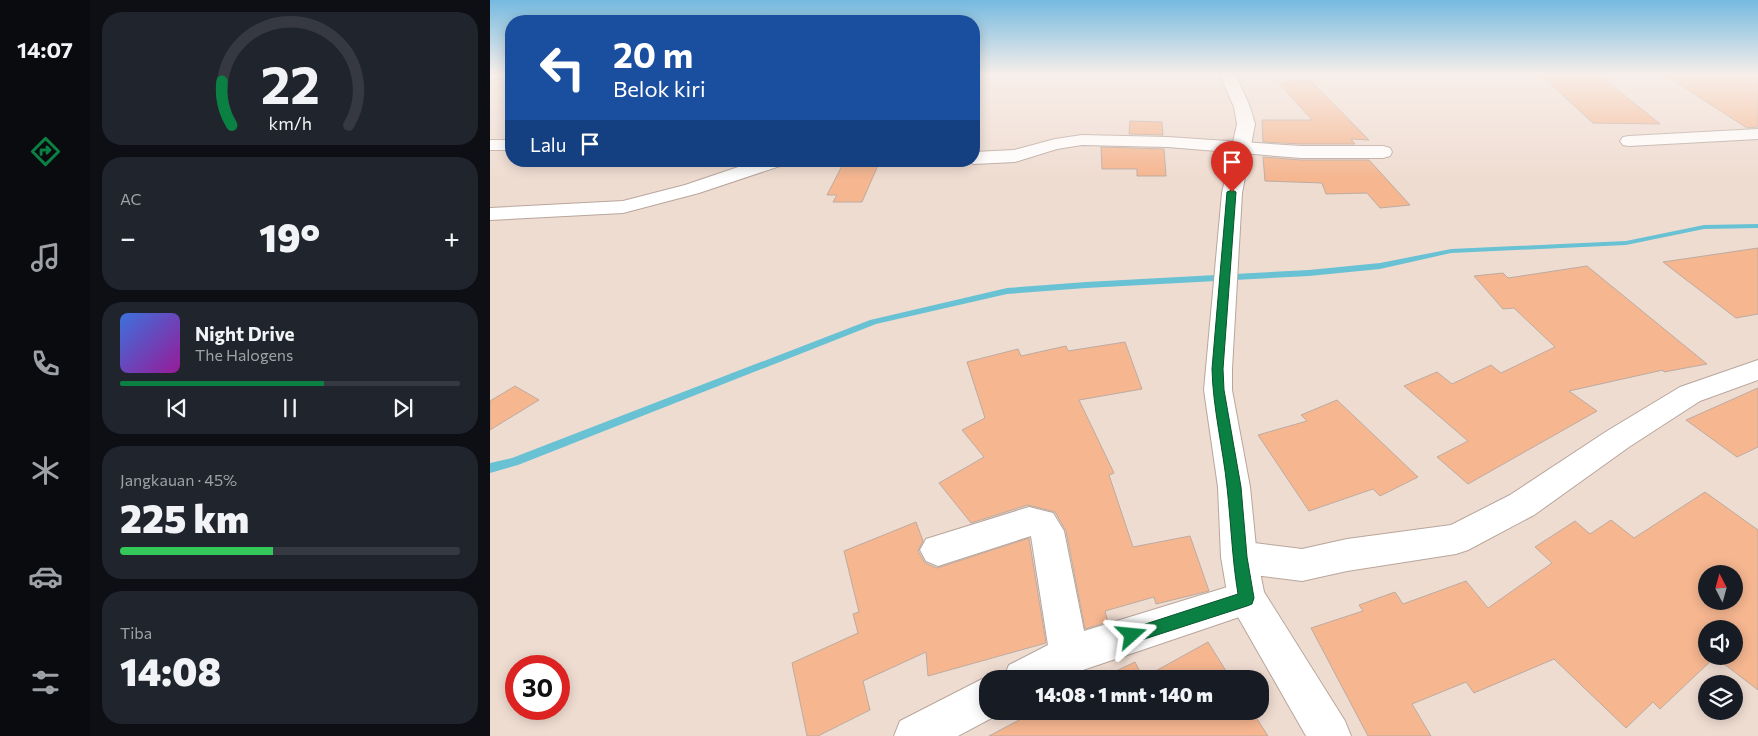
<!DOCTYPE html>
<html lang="id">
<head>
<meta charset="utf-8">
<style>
	:root { --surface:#171b24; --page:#20242c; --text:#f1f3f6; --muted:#9ea1a6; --line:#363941; --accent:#0b8043 }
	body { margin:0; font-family:Commissioner,sans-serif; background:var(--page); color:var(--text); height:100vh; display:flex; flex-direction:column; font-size:19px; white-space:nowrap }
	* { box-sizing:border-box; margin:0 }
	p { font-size:16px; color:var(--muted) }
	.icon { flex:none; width:28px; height:28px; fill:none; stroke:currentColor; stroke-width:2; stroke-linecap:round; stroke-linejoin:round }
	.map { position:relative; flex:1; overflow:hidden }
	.side { display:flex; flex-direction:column; gap:12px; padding:12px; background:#0d0f14; width:400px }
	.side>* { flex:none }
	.banner { position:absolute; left:15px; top:15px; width:475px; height:152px; border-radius:20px; box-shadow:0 2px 12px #0003; background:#1a4fa0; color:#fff; overflow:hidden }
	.needle { width:32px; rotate:354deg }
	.fabs { position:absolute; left:1208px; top:565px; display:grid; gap:10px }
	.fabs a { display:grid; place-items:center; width:45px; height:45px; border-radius:50%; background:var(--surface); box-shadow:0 2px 12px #0003; font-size:25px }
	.speed { position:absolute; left:15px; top:655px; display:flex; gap:10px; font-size:25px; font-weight:700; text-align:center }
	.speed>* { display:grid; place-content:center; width:65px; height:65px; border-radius:50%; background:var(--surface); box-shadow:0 2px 12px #0003; line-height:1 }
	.speed .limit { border:8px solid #d22; background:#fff; color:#111 }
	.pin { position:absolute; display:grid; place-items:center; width:42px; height:42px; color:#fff; margin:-51px -21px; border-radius:50% 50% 50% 0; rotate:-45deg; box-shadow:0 0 5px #0007 }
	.pin .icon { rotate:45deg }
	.me { position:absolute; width:55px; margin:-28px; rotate:72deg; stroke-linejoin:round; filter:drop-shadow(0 0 4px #0008) }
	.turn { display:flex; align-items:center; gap:18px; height:105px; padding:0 25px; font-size:22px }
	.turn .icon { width:65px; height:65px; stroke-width:2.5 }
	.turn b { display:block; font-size:35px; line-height:42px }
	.then { display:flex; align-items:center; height:48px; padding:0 25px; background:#0003; gap:10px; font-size:19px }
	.big { font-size:38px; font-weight:800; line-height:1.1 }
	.side .tile { flex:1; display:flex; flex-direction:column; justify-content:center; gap:8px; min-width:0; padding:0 18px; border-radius:20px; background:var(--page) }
	.side .dial { align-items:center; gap:0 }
	.dial svg { height:130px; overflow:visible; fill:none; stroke:var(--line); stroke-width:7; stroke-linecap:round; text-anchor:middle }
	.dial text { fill:var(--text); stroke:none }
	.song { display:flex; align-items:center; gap:15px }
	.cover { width:60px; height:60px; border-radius:8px; background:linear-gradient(135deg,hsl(220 70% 55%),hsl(300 70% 35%)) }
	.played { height:5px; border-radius:2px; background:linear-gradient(90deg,var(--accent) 60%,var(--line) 60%) }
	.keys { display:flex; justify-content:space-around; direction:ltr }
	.heat { display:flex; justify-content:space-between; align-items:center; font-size:28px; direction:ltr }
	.charge { height:8px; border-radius:4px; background:linear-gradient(90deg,#34c759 45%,var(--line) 0) }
	.trip { position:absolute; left:489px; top:670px; width:290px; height:50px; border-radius:20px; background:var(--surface); box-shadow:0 2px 12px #0003; font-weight:800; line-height:50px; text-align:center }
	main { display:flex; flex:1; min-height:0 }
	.menu { display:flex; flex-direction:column; width:90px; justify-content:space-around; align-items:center; background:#090b0e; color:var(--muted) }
	.menu .icon { width:35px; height:35px }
	.menu .active { color:var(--accent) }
	.menu b { font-size:22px; color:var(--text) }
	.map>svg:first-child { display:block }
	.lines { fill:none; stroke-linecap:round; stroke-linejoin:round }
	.stream { fill:#68c2d3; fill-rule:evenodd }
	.building { fill:#f5b690; stroke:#bdaba1; fill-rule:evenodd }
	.minor-casing { stroke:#b8a69c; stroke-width:2 }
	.tertiary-casing { stroke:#b8a69c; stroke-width:2 }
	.minor { fill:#fff; fill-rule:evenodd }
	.tertiary { fill:#fff; fill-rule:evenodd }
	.route { fill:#0b8043; stroke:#07532c }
</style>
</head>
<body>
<main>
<nav class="menu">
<b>14:07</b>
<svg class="icon active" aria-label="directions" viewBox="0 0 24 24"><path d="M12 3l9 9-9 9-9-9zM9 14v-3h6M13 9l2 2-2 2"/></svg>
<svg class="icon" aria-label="music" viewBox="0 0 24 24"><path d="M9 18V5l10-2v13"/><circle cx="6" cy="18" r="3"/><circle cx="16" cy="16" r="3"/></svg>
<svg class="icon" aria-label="phone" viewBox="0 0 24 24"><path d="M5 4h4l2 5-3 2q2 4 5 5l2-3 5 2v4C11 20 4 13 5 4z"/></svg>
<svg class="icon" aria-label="climate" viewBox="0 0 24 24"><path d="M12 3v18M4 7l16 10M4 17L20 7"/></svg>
<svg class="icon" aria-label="car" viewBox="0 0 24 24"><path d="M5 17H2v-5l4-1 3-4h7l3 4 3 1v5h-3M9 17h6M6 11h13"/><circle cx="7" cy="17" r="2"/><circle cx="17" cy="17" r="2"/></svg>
<svg class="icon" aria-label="filters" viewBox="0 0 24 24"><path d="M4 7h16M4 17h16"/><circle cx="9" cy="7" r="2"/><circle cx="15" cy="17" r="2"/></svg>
</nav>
<section class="side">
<div class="tile dial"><svg viewBox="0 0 100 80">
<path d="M14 69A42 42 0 1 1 86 69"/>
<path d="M14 69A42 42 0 0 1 8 42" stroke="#0b8043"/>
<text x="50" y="56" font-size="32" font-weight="700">22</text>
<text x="50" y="72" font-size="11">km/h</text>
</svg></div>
<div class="tile"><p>AC</p>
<div class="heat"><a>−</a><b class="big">19°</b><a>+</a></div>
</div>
<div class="tile">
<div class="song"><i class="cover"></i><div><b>Night Drive</b><p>The Halogens</p></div></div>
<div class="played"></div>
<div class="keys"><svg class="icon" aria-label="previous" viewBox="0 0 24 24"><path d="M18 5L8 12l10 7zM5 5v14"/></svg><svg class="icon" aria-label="pause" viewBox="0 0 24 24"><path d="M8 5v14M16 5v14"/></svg><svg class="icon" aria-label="next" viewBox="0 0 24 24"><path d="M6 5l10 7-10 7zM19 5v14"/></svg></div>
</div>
<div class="tile"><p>Jangkauan · 45%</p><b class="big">225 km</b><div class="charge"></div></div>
<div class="tile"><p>Tiba</p><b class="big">14:08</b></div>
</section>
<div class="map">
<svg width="1268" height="736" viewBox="0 0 1268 736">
	<rect width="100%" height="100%" fill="#efdcd1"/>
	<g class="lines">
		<path class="stream" d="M1268 224V228L1214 229 1136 245 961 253 890 269 819 276 596 288 517 294 386 324 28 465 0 473V463L22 458 380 320 517 288 596 282 819 270 890 263 961 249 1136 241 1214 225Z"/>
	</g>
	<g class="building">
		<path d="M1051 75H1109L1170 124 1103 123Z"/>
		<path d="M1175 75H1268V127L1257 128Z"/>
		<path d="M820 80 879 140 861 139 865 144H811L773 142 772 120H822L789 83Z"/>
		<path d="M640 121 672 122 673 135 639 134Z"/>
		<path d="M611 147 674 149 676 176H647V169H612Z"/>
		<path d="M773 157 811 160H879L920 205 890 208 877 193 836 194 832 183 775 181Z"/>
		<path d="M389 163 372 202H343L347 195H337L353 164Z"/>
		<path d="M1268 248V314L1246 318 1173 262Z"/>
		<path d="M1097 266 1217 364 1174 372 1173 370 1079 391 1107 411 978 484 947 457 978 441 914 386 947 372 962 384 1001 365 1011 373 1065 347 1024 308 1013 309 984 276 1013 273 1018 278Z"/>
		<path d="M635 342 652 389 589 400 624 473 619 475 643 547 700 536 719 591 666 604 664 597 615 611 618 622 595 629 576 531 565 512 538 505 481 523 449 483 494 457 472 430 495 418 477 362 528 349 531 356 576 346 578 351Z"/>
		<path d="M25 386 49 400 0 430V401Z"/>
		<path d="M1268 388V447L1247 457 1196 420Z"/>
		<path d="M847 400 928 477 890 496 883 489 819 511 768 435 817 421 811 415Z"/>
		<path d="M1215 492 1268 530V690L1225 657 1170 709 1163 702 1136 728 1064 659 984 693 976 682 922 704 941 736H878L821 628 873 611 869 605 905 592 913 604 976 581 998 608 1062 563 1045 547 1085 521 1100 534 1121 520 1144 538ZM1216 574H1244V601H1216ZM1216 629H1244V656H1216Z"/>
		<path d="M426 522 433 541 428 551 435 563 447 568 539 538 556 643 438 676 436 652 373 681 380 710 328 736H317L302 663 368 633 363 614 369 612 354 551Z"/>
		<path d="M718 642 741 679H609L645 662 653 678Z"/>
		<path d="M546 711H762L778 736H499Z"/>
	</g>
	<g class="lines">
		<g class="minor-casing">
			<g id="minor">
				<path d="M0 75H9L5 79 0 81Z"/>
				<path d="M1268 129V139L1139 146 1133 145 1130 141 1133 137 1139 136Z"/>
				<path d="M592 135 678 137 811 146H893L900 148 902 152 900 156 893 158H811L678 147 592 145 567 149 525 162 484 164 477 161H484V152L524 150 565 139Z"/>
				<rect x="0" y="140" width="21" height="10"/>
				<path d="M266 161H295L293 165 209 193 133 213 0 220V208L133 201 195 185Z"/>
				<path d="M1268 360V380L1210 401 1139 447 1044 515 978 550 966 554 857 571 812 581 749 573 737 568 731 557 737 546 749 541 812 549 857 539 961 525 1020 495 1117 431 1190 387Z"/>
				<path d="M539 507 563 513 574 531 594 631 757 581 770 586 776 598 770 610 587 672 574 679H513L519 665 558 645 541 536 448 566 436 561 430 550 436 539Z"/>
				<path d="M498 676 504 679H498V711L513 712 468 736H404L410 721Z"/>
			</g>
		</g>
		<g class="tertiary-casing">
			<path id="tertiary" d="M730 75H746L760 107 765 124 752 193 742 369V390L760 487 767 557 774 592 855 721 861 736H816L744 610 738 598 731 557 728 487 714 390 732 193 747 124 744 107Z"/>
		</g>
		<use href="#minor" class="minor"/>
		<use href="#tertiary" class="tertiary"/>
	</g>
	<linearGradient id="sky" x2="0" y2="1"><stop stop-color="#75bae0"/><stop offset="0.42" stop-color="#f8efea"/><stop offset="1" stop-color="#f8efea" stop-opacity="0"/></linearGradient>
	<rect width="1268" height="178" fill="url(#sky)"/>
	<path class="route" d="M742 190 746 192 733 369 734 390 751 487 757 557 764 598 762 604 757 606 642 643 637 640 635 635 637 630 748 594C742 558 741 523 737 487 733 448 723 409 722 369L737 192Z"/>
</svg>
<div class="fabs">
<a><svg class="needle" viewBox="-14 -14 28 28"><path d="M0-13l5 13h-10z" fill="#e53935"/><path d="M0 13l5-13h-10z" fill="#9ea1a6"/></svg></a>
<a><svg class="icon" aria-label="sound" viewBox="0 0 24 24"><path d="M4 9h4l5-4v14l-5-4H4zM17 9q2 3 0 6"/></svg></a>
<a><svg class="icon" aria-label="layers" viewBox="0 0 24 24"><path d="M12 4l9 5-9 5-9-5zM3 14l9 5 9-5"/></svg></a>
</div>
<div class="speed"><div class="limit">30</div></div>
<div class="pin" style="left:742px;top:192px;background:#d93025"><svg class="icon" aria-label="arrive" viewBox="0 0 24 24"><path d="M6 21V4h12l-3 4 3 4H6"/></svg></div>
<svg class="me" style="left:642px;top:635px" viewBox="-20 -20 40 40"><path d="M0-17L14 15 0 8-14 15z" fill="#0b8043" stroke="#fff" stroke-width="4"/></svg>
<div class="trip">14:08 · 1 mnt · 140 m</div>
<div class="banner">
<div class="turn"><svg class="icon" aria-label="left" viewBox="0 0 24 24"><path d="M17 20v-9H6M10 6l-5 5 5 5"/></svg><div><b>20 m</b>Belok kiri</div></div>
<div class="then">Lalu<svg class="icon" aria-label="arrive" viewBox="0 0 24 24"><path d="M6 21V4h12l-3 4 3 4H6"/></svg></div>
</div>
</div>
</main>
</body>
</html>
